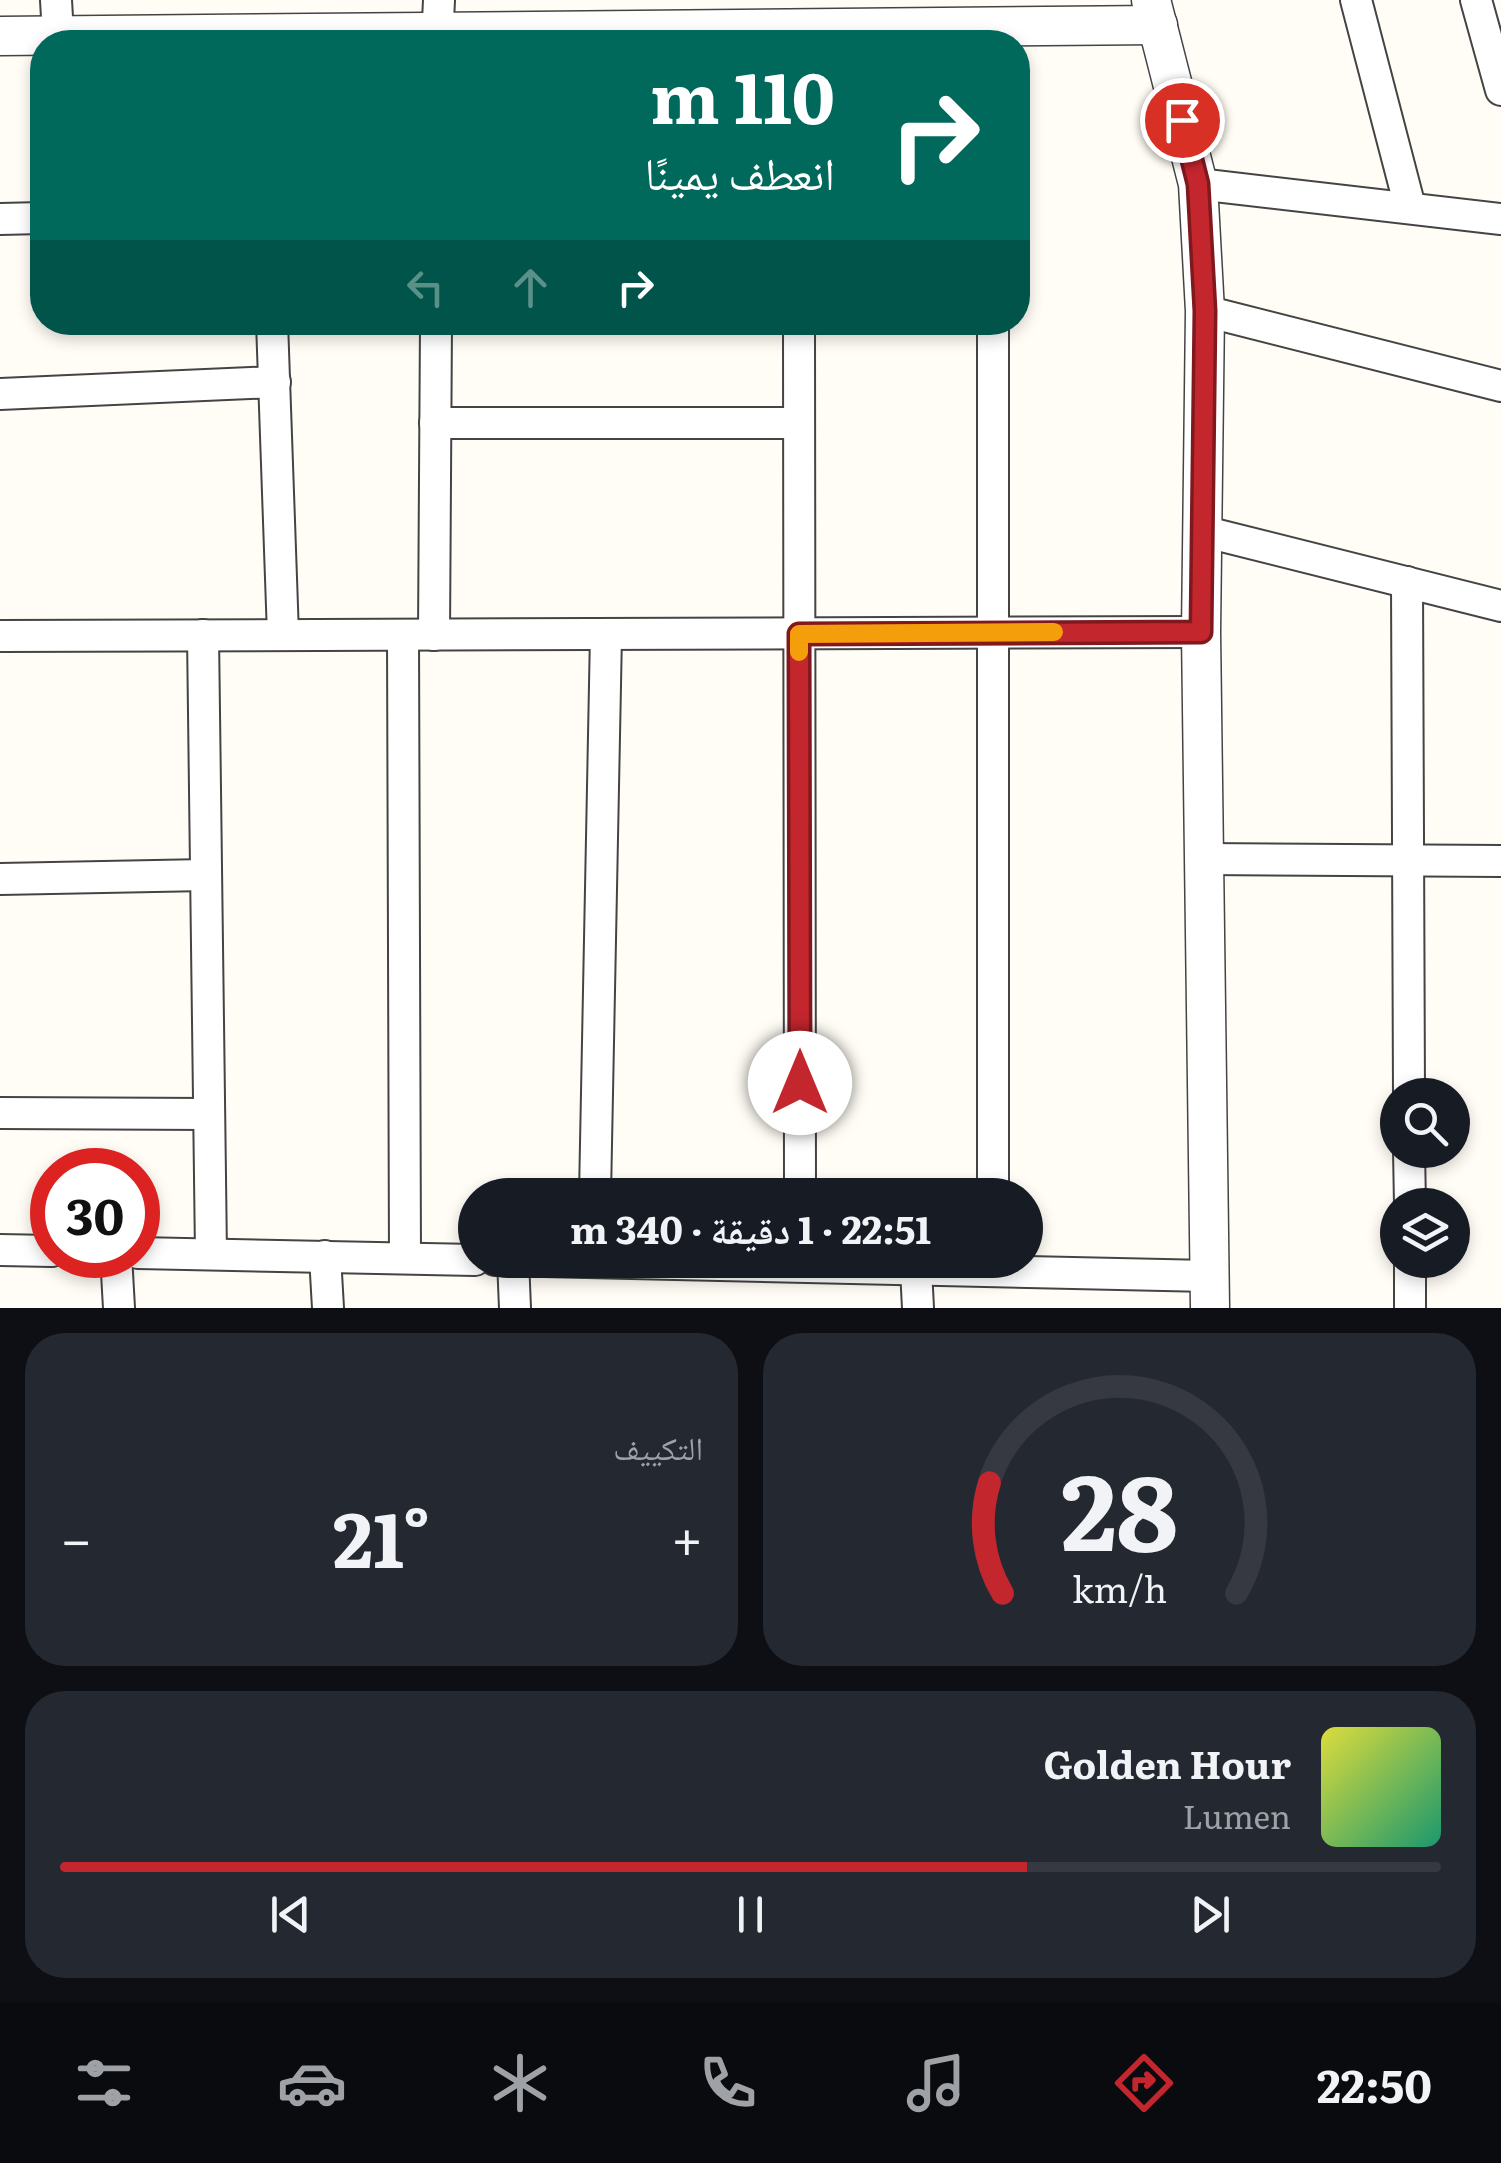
<!DOCTYPE html>
<html lang="ar">
<head>
<meta charset="utf-8">
<style>
	:root { --surface:#171b24; --page:#242831; --text:#f1f3f6; --muted:#9ea1a6; --line:#363941; --accent:#c4262e }
	body { margin:0; font-family:Literata,"Noto Naskh Arabic",serif; background:var(--page); color:var(--text); direction:rtl; height:100vh; display:flex; flex-direction:column; font-size:38px; white-space:nowrap }
	* { box-sizing:border-box; margin:0 }
	p { font-size:32px; color:var(--muted) }
	.icon { flex:none; width:55px; height:55px; fill:none; stroke:currentColor; stroke-width:2; stroke-linecap:round; stroke-linejoin:round }
	.map { position:relative; height:1308px; overflow:hidden; direction:ltr }
	.drawer { display:flex; flex-direction:column; gap:25px; padding:25px; background:#0d0f14; flex:1 }
	.drawer>* { flex:none }
	.top-card { position:absolute; left:30px; top:30px; width:1000px; height:305px; border-radius:40px; box-shadow:0 5px 15px #0003; direction:rtl; background:#00695c; color:#fff; overflow:hidden }
	.tools { position:absolute; left:1380px; top:1078px; display:grid; gap:20px }
	.tools a { display:grid; place-items:center; width:90px; height:90px; border-radius:50%; background:var(--surface); box-shadow:0 5px 15px #0003; font-size:50px }
	.speed { position:absolute; left:30px; top:1148px; display:flex; gap:20px; font-size:50px; font-weight:700; text-align:center }
	.speed>* { display:grid; place-content:center; width:130px; height:130px; border-radius:50%; background:var(--surface); box-shadow:0 5px 15px #0003; line-height:1 }
	.speed .limit { border:15px solid #d22; background:#fff; color:#111 }
	.pin { position:absolute; display:grid; place-items:center; width:85px; height:85px; color:#fff; margin:-42px; border:5px solid #fff; border-radius:50%; box-shadow:0 2px 10px #0007 }
	.me { position:absolute; width:110px; margin:-55px; rotate:0deg; stroke-linejoin:round; filter:drop-shadow(0 0 8px #0008) }
	.turn { display:flex; align-items:center; gap:35px; height:210px; padding:0 30px; font-size:45px }
	.turn .icon { width:130px; height:130px; stroke-width:2.5 }
	.turn b { display:block; font-size:70px; line-height:85px }
	.lanes { display:flex; align-items:center; height:95px; padding:0 30px; background:#0003; justify-content:center; gap:50px; direction:ltr }
	.lanes .off { opacity:.35 }
	.big { font-size:75px; font-weight:700; line-height:1.1 }
	.drawer .widget { flex:1; display:flex; flex-direction:column; justify-content:center; gap:15px; min-width:0; padding:0 35px; border-radius:40px; background:var(--page) }
	.drawer .dial { align-items:center; gap:0 }
	.dial svg { height:260px; overflow:visible; fill:none; stroke:var(--line); stroke-width:7; stroke-linecap:round; text-anchor:middle }
	.dial text { fill:var(--text); stroke:none }
	.song { display:flex; align-items:center; gap:30px }
	.cover { width:120px; height:120px; border-radius:15px; background:linear-gradient(135deg,hsl(60 70% 55%),hsl(160 70% 35%)) }
	.played { height:10px; border-radius:5px; background:linear-gradient(90deg,var(--accent) 70%,var(--line) 70%) }
	.keys { display:flex; justify-content:space-around; direction:ltr }
	.heat { display:flex; justify-content:space-between; align-items:center; font-size:55px; direction:ltr }
	.drawer .tiles { flex:1; display:grid; gap:25px; grid-template-columns:1fr 1fr }
	.widget:last-child { grid-column:span 2 }
	.trip { position:absolute; left:458px; top:1178px; width:585px; height:100px; border-radius:50px; background:var(--surface); box-shadow:0 5px 15px #0003; font-weight:700; line-height:100px; text-align:center; direction:rtl }
	.tabs { display:flex; height:160px; justify-content:space-around; align-items:center; background:#090b0e; color:var(--muted) }
	.tabs .icon { width:70px; height:70px }
	.tabs .on { color:var(--accent) }
	.tabs b { font-size:45px; color:var(--text) }
	.map>svg:first-child { display:block }
	.lines { fill:none; stroke-linecap:round; stroke-linejoin:round }
	.minor-casing { stroke:#444; stroke-width:34 }
	.tertiary-casing { stroke:#444; stroke-width:41 }
	.minor { stroke:#fff; stroke-width:30 }
	.tertiary { stroke:#fff; stroke-width:38 }
	.route-casing { stroke:#7f191e; stroke-width:25 }
	.route { stroke:#c4262e; stroke-width:18 }
	.slow { stroke:#f59e0b; stroke-width:18 }
</style>
</head>
<body>
<div class="map">
<svg width="1501" height="1308" viewBox="0 0 1501 1308">
	<rect width="100%" height="100%" fill="#fffdf5"/>
	<g class="lines">
		<g class="minor-casing">
			<g id="minor">
				<path d="M56 0 58 35"/>
				<path d="M1356 0 1410 207"/>
				<path d="M1476 0 1501 90"/>
				<path d="M437 42 439 0"/>
				<path d="M1198 184 1501 219"/>
				<path d="M0 219 42 218"/>
				<path d="M1205 311 1501 386"/>
				<path d="M272 322 283 635"/>
				<path d="M799 322 800 1195"/>
				<path d="M993 322V1195"/>
				<path d="M0 394 275 382"/>
				<path d="M435 423H799"/>
				<path d="M1202 531 1501 606"/>
				<path d="M1407 582 1409 1095"/>
				<path d="M203 635 211 1254"/>
				<path d="M403 635 405 1258"/>
				<path d="M434 635 436 322"/>
				<path d="M0 636 1201 632"/>
				<path d="M1204 859 1501 861"/>
				<path d="M0 879 206 875"/>
				<path d="M0 1113 209 1114"/>
				<path d="M1409 1150 1410 1205"/>
				<path d="M595 1195 606 634"/>
				<path d="M0 1250 52 1251"/>
				<path d="M138 1253 475 1260"/>
				<path d="M116 1255 119 1308"/>
				<path d="M325 1256 328 1308"/>
				<path d="M495 1260 1209 1276"/>
				<path d="M513 1260 515 1308"/>
				<path d="M1410 1260V1308"/>
				<path d="M916 1269 918 1308"/>
			</g>
		</g>
		<g class="tertiary-casing">
			<g id="tertiary">
				<path d="M1151 0 1198 184 1205 311 1201 632 1210 1308"/>
				<path d="M0 36 1158 25"/>
			</g>
		</g>
		<use href="#minor" class="minor"/>
		<use href="#tertiary" class="tertiary"/>
	</g>
	<g class="lines">
		<g class="route-casing">
			<path id="route" d="M800 1083 799 634 1201 632 1205 311 1198 184 1182 120"/>
		</g>
		<use href="#route" class="route"/>
		<path class="slow" d="M799 652V634L1054 632"/>
	</g>
</svg>
<div class="tools">
<a><svg class="icon" aria-label="search" viewBox="0 0 24 24"><circle cx="10" cy="10" r="6"/><path d="M15 15l6 6"/></svg></a>
<a><svg class="icon" aria-label="layers" viewBox="0 0 24 24"><path d="M12 4l9 5-9 5-9-5zM3 14l9 5 9-5"/></svg></a>
</div>
<div class="speed"><div class="limit">30</div></div>
<div class="pin" style="left:1182px;top:120px;background:#d93025"><svg class="icon" aria-label="arrive" viewBox="0 0 24 24"><path d="M6 21V4h12l-3 4 3 4H6"/></svg></div>
<svg class="me" style="left:800px;top:1083px" viewBox="-20 -20 40 40"><circle r="19" fill="#fff"/><path d="M0-13L10 11 0 6-10 11z" fill="#c4262e"/></svg>
<div class="trip">22:51 · 1 دقيقة · 340 m</div>
<div class="top-card">
<div class="turn"><svg class="icon" aria-label="right" viewBox="0 0 24 24"><path d="M7 20v-9h11M14 6l5 5-5 5"/></svg><div><b>110 m</b>انعطف يمينًا</div></div>
<div class="lanes"><svg class="icon off" aria-label="left" viewBox="0 0 24 24"><path d="M17 20v-9H6M10 6l-5 5 5 5"/></svg><svg class="icon off" aria-label="ahead" viewBox="0 0 24 24"><path d="M12 20V5M6 11l6-6 6 6"/></svg><svg class="icon" aria-label="right" viewBox="0 0 24 24"><path d="M7 20v-9h11M14 6l5 5-5 5"/></svg></div>
</div>
</div>
<section class="drawer">
<div class="tiles">
<div class="widget dial"><svg viewBox="0 0 100 80">
<path d="M14 69A42 42 0 1 1 86 69"/>
<path d="M14 69A42 42 0 0 1 10 35" stroke="#c4262e"/>
<text x="50" y="56" font-size="32" font-weight="700">28</text>
<text x="50" y="72" font-size="11">km/h</text>
</svg></div>
<div class="widget"><p>التكييف</p>
<div class="heat"><a>−</a><b class="big">21°</b><a>+</a></div>
</div>
<div class="widget">
<div class="song"><i class="cover"></i><div><b>Golden Hour</b><p>Lumen</p></div></div>
<div class="played"></div>
<div class="keys"><svg class="icon" aria-label="previous" viewBox="0 0 24 24"><path d="M18 5L8 12l10 7zM5 5v14"/></svg><svg class="icon" aria-label="pause" viewBox="0 0 24 24"><path d="M8 5v14M16 5v14"/></svg><svg class="icon" aria-label="next" viewBox="0 0 24 24"><path d="M6 5l10 7-10 7zM19 5v14"/></svg></div>
</div>
</div>
</section>
<nav class="tabs">
<b>22:50</b>
<svg class="icon on" aria-label="directions" viewBox="0 0 24 24"><path d="M12 3l9 9-9 9-9-9zM9 14v-3h6M13 9l2 2-2 2"/></svg>
<svg class="icon" aria-label="music" viewBox="0 0 24 24"><path d="M9 18V5l10-2v13"/><circle cx="6" cy="18" r="3"/><circle cx="16" cy="16" r="3"/></svg>
<svg class="icon" aria-label="phone" viewBox="0 0 24 24"><path d="M5 4h4l2 5-3 2q2 4 5 5l2-3 5 2v4C11 20 4 13 5 4z"/></svg>
<svg class="icon" aria-label="climate" viewBox="0 0 24 24"><path d="M12 3v18M4 7l16 10M4 17L20 7"/></svg>
<svg class="icon" aria-label="car" viewBox="0 0 24 24"><path d="M5 17H2v-5l4-1 3-4h7l3 4 3 1v5h-3M9 17h6M6 11h13"/><circle cx="7" cy="17" r="2"/><circle cx="17" cy="17" r="2"/></svg>
<svg class="icon" aria-label="filters" viewBox="0 0 24 24"><path d="M4 7h16M4 17h16"/><circle cx="9" cy="7" r="2"/><circle cx="15" cy="17" r="2"/></svg>
</nav>
</body>
</html>
